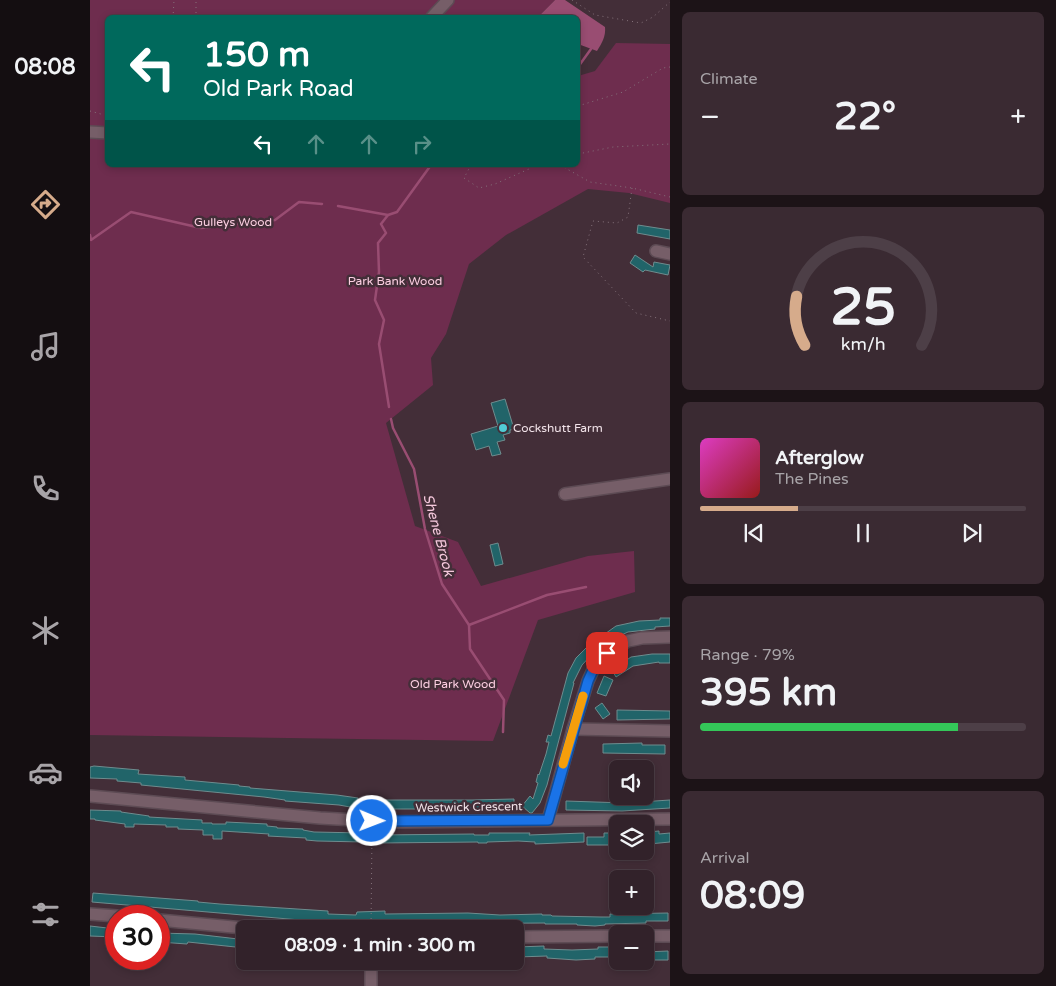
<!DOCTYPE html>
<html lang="en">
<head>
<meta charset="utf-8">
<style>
	:root { --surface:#32222a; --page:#3a2a32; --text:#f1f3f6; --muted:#a8a4a8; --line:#4d3f47; --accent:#d6ab8b }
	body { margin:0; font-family:"Varela Round",sans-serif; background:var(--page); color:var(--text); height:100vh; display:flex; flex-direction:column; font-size:19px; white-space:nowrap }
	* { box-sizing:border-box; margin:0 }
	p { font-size:16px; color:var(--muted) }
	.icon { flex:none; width:28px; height:28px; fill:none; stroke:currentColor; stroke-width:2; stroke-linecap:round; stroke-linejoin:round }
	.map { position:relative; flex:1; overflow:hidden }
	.sheet { display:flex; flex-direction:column; gap:12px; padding:12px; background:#1c1317; width:386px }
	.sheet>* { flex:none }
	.banner { position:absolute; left:15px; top:15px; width:475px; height:152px; border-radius:8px; box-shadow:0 2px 8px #0003,0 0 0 1px var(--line); background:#00695c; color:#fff; overflow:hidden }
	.fabs { position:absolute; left:519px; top:760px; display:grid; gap:10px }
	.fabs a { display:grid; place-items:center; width:45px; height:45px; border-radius:8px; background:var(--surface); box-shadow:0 2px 8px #0003,0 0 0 1px var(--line); font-size:25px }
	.speed { position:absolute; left:15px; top:905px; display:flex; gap:10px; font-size:25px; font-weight:700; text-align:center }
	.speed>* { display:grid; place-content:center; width:65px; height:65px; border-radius:50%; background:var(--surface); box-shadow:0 2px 8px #0003,0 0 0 1px var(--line); line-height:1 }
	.speed .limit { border:8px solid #d22; background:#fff; color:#111 }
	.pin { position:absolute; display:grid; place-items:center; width:42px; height:42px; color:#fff; margin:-21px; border-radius:10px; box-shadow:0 2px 8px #0006 }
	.me { position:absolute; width:55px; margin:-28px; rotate:91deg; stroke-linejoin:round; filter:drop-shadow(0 0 4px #0008) }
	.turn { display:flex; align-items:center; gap:18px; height:105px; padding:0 15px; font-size:22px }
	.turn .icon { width:65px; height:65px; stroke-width:2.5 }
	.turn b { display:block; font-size:35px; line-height:42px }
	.lanes { display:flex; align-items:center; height:48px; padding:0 15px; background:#0003; justify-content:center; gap:25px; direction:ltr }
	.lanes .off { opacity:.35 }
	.big { font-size:38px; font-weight:700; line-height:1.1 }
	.sheet .card { flex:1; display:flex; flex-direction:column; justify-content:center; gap:8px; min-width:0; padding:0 18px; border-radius:8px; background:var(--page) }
	.sheet .dial { align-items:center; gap:0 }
	.dial svg { height:130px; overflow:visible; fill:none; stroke:var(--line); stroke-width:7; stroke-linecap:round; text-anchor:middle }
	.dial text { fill:var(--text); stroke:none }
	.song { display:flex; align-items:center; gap:15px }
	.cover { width:60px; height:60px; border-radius:8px; background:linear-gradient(135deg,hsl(310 70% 55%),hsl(0 70% 35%)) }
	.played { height:5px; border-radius:2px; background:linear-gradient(90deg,var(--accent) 30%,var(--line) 30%) }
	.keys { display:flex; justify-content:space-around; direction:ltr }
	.heat { display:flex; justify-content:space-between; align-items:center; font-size:28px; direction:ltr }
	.charge { height:8px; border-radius:4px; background:linear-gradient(90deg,#34c759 79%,var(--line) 0) }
	.trip { position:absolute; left:146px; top:920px; width:288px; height:50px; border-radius:8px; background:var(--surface); box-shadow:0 2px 8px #0003,0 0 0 1px var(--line); font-weight:700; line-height:50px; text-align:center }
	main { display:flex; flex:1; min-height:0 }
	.tab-bar { display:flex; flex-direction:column; width:90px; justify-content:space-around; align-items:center; background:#140e11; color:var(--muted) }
	.tab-bar .icon { width:35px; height:35px }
	.tab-bar .selected { color:var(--accent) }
	.tab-bar b { font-size:22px; color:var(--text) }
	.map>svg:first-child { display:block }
	.green { fill:#6e2d4e }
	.water { fill:#994d72 }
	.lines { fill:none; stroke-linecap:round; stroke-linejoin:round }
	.stream { stroke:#994d72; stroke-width:2.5 }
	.building { fill:#216469; stroke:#6e8c8e }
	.minor-casing { stroke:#5d4b54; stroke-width:14 }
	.path { stroke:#85727b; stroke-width:1; stroke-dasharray:1 4; stroke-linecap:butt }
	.minor { stroke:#765e68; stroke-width:11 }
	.route-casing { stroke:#114b97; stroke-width:12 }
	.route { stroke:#1a73e8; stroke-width:9 }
	.slow { stroke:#f59e0b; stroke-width:9 }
	.poi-dot { fill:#51ccd4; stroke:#432e38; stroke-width:2 }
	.labels { text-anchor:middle; stroke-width:5; stroke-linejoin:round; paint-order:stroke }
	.park-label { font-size:12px; fill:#fdcfe2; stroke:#432e38 }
	.poi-label { font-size:12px; fill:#f2e3e9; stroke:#432e38; text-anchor:start }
	.street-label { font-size:12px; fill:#f2e3e9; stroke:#432e38 }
	.water-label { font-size:14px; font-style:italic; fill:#f5c8dc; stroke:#432e38 }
</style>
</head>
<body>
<main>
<nav class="tab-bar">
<b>08:08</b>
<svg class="icon selected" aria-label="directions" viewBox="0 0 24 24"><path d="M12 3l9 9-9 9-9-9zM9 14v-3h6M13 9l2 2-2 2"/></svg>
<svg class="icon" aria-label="music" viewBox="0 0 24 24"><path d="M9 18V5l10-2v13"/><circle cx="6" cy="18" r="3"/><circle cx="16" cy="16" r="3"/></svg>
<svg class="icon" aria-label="phone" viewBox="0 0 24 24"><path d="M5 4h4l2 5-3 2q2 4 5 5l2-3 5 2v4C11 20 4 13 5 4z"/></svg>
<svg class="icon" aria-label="climate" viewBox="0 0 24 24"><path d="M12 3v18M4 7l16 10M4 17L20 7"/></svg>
<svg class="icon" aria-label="car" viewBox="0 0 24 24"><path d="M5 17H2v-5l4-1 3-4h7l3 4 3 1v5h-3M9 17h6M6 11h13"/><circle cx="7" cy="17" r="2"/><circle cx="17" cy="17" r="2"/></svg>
<svg class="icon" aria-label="filters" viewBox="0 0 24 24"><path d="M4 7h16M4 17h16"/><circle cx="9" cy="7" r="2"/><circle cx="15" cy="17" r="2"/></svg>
</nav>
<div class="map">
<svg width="580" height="986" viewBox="0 0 580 986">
	<rect width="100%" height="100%" fill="#432e38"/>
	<path class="green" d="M0 0H465L450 15 451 18H18V165H488V76L505 71 526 43 580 44V203L539 193 498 189 416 235 379 264 356 334 341 358 343 385 296 423 325 526 368 542 391 586 498 556 544 551 545 592 448 620 403 741 0 735Z"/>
	<path class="water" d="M465 0H475L515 27C516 36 512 43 507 51L488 44V18L451 17 450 15Z"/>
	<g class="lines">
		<g class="stream">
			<path d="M488 67 501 49"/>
			<path d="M248 206 298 215 307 212 341 165"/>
			<path d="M298 215 291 224 296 233 288 243 289 272 285 300 294 320 289 344 299 407"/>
			<path d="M0 235 1 240 41 212 111 228 185 220 209 202 232 204"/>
			<path d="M301 419 303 428 324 469 335 529 352 584 379 625 380 649 414 700 413 732"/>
			<path d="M379 625 457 595 496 587"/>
		</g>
	</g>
	<g class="building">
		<path d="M548 225 580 230V239L547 233Z"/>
		<path d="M545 255 563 267 564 262 580 265 578 275 555 270 553 272 540 263Z"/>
		<path d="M415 399 424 429 420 430V433L413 435 415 440 407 442 411 454 402 456 399 446 386 450 381 434 408 426 401 403Z"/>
		<path d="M408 543 413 564 405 566 400 545Z"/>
		<path d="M570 618H580V626L565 627V629L538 632 527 637 519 640 504 652 492 665 483 683H484L457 785 450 803 442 813H440L432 806 440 796 443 799 448 783 446 782 448 774 449 775 456 754 459 742H456L458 735 461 736 478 673 486 658 498 646 526 626 549 621 570 620Z"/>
		<path d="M562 654H580V663H569V662L543 666 526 677 522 670 541 657Z"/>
		<path d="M514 676 523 680 516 696 507 693Z"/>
		<path d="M512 703 520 714 513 719 505 708Z"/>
		<path d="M527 710 580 711V719L527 720Z"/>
		<path d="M552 743V745H575V754L513 753V744Z"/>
		<path d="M4 766 49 770 48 774 95 777V780L149 785V786L160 787V788L247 795 268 798V800H382L424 799V809H271L249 805 195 801V800L174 797 51 785V783L27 781V779L0 778V767Z"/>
		<path d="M580 800V808L532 811 476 810V801L535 803Z"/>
		<path d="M0 810 31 811V812L59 816V817L112 820V823H122V824H136V822L177 824V826L187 827V828L213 829V830L224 832 273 833V842L227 841 216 840V838L178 836 179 834 132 831V839H123V835H113V830L88 829V827H76V825L44 824V827H35V824L5 820V819H0Z"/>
		<path d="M569 831V834L580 833V842L559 844 558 832Z"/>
		<path d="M399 833H440L439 835 494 833V842L445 844V842L428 841 397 842V843H388V842L288 843V835L384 834V835H399Z"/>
		<path d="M514 833H525L526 845H497V837H514Z"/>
		<path d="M3 893 108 901V902L130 904 238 911V914L266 915 267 912 295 911V914L378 913 410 915 452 914V915H461L462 916 511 917H520V914L578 913V921H556V923L515 924V925L505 926 487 925V924H455V923L301 924V921L274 922V925L245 924V923L2 902Z"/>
		<path d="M0 926 26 929V937L0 936Z"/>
		<path d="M69 933 105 934 148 939H155V948L98 942 97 944 69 942Z"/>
		<path d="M454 946V949L482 950 508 949V947H525L526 957H505V959L486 960 457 958V956L427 957V947Z"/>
		<path d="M578 951V960H555V952Z"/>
	</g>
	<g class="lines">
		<g class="minor-casing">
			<g id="minor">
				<path d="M341 18 358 0"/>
				<path d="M0 132 18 133"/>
				<path d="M566 251 580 254"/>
				<path d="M475 494 580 479"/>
				<path d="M483 729 580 731"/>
				<path d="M0 796 230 818 300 822 580 819"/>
				<path d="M458 820 483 729 498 681 503 670 517 653 538 641 552 638 580 637"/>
				<path d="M0 914 27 916"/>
				<path d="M69 920 164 929"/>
				<path d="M555 936H580"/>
				<path d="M425 937 528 936"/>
				<path d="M281 986V961"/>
			</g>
		</g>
		<g class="path">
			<path d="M482 0 505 15 551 23 563 17 580 2"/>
			<path d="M83 18 84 0"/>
			<path d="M106 18V0"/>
			<path d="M488 106 533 92 573 68 580 67"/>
			<path d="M0 111 18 116"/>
			<path d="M488 154 523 147 580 144"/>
			<path d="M381 165 374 178 389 188 405 184 448 165"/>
			<path d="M470 165 500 182 542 188 580 197"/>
			<path d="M542 188 538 217 527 223 503 221 493 257 546 313 580 321"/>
			<path d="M281 929 282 832"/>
		</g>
		<use href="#minor" class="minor"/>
	</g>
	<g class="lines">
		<g class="route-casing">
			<path id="route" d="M282 821 458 820 498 681 503 670 517 653"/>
		</g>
		<use href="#route" class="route"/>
		<path class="slow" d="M473 764 493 696"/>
	</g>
	<circle class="poi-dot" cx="413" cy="428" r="5"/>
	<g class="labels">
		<g class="park-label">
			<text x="143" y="226">Gulleys Wood</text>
			<text x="305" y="285">Park Bank Wood</text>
			<text x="363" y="688">Old Park Wood</text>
		</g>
		<g class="poi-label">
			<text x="423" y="432">Cockshutt Farm</text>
		</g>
		<g class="street-label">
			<text transform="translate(379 807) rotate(-1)" y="4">Westwick Crescent</text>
		</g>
		<g class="water-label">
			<text transform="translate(349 535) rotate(75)" y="5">Shene Brook</text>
		</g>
	</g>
</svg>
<div class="fabs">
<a><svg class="icon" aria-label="sound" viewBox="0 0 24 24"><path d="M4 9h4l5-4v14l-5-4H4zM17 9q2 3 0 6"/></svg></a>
<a><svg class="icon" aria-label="layers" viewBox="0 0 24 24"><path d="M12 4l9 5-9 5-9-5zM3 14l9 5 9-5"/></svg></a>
<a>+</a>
<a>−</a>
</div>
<div class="speed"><div class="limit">30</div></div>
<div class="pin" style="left:517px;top:653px;background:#d93025"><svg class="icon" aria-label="arrive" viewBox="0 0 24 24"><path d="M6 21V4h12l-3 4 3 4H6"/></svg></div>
<svg class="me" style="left:282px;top:821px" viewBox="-20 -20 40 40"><circle r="17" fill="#1a73e8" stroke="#fff" stroke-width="3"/><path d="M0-11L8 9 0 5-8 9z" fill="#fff"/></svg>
<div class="trip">08:09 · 1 min · 300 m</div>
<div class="banner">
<div class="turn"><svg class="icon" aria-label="left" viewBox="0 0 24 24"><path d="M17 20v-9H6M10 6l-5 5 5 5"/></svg><div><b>150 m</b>Old Park Road</div></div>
<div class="lanes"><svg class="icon" aria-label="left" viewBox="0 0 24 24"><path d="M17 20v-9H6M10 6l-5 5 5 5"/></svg><svg class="icon off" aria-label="ahead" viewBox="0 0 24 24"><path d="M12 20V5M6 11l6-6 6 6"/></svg><svg class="icon off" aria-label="ahead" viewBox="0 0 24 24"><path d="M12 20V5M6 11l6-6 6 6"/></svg><svg class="icon off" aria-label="right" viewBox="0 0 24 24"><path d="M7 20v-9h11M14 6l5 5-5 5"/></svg></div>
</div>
</div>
<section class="sheet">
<div class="card"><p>Climate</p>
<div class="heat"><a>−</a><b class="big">22°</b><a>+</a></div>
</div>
<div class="card dial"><svg viewBox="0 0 100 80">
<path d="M14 69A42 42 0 1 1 86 69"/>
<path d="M14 69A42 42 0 0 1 9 39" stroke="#d6ab8b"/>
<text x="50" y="56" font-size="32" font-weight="700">25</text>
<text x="50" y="72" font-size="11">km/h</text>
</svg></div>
<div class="card">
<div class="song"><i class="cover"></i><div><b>Afterglow</b><p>The Pines</p></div></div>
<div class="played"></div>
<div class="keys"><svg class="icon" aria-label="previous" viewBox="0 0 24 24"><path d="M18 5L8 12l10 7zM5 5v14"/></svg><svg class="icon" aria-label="pause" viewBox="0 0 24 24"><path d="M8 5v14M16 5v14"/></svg><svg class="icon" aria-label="next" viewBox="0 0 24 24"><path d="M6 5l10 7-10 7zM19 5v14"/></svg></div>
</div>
<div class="card"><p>Range · 79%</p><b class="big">395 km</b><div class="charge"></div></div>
<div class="card"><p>Arrival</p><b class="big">08:09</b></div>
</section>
</main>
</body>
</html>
